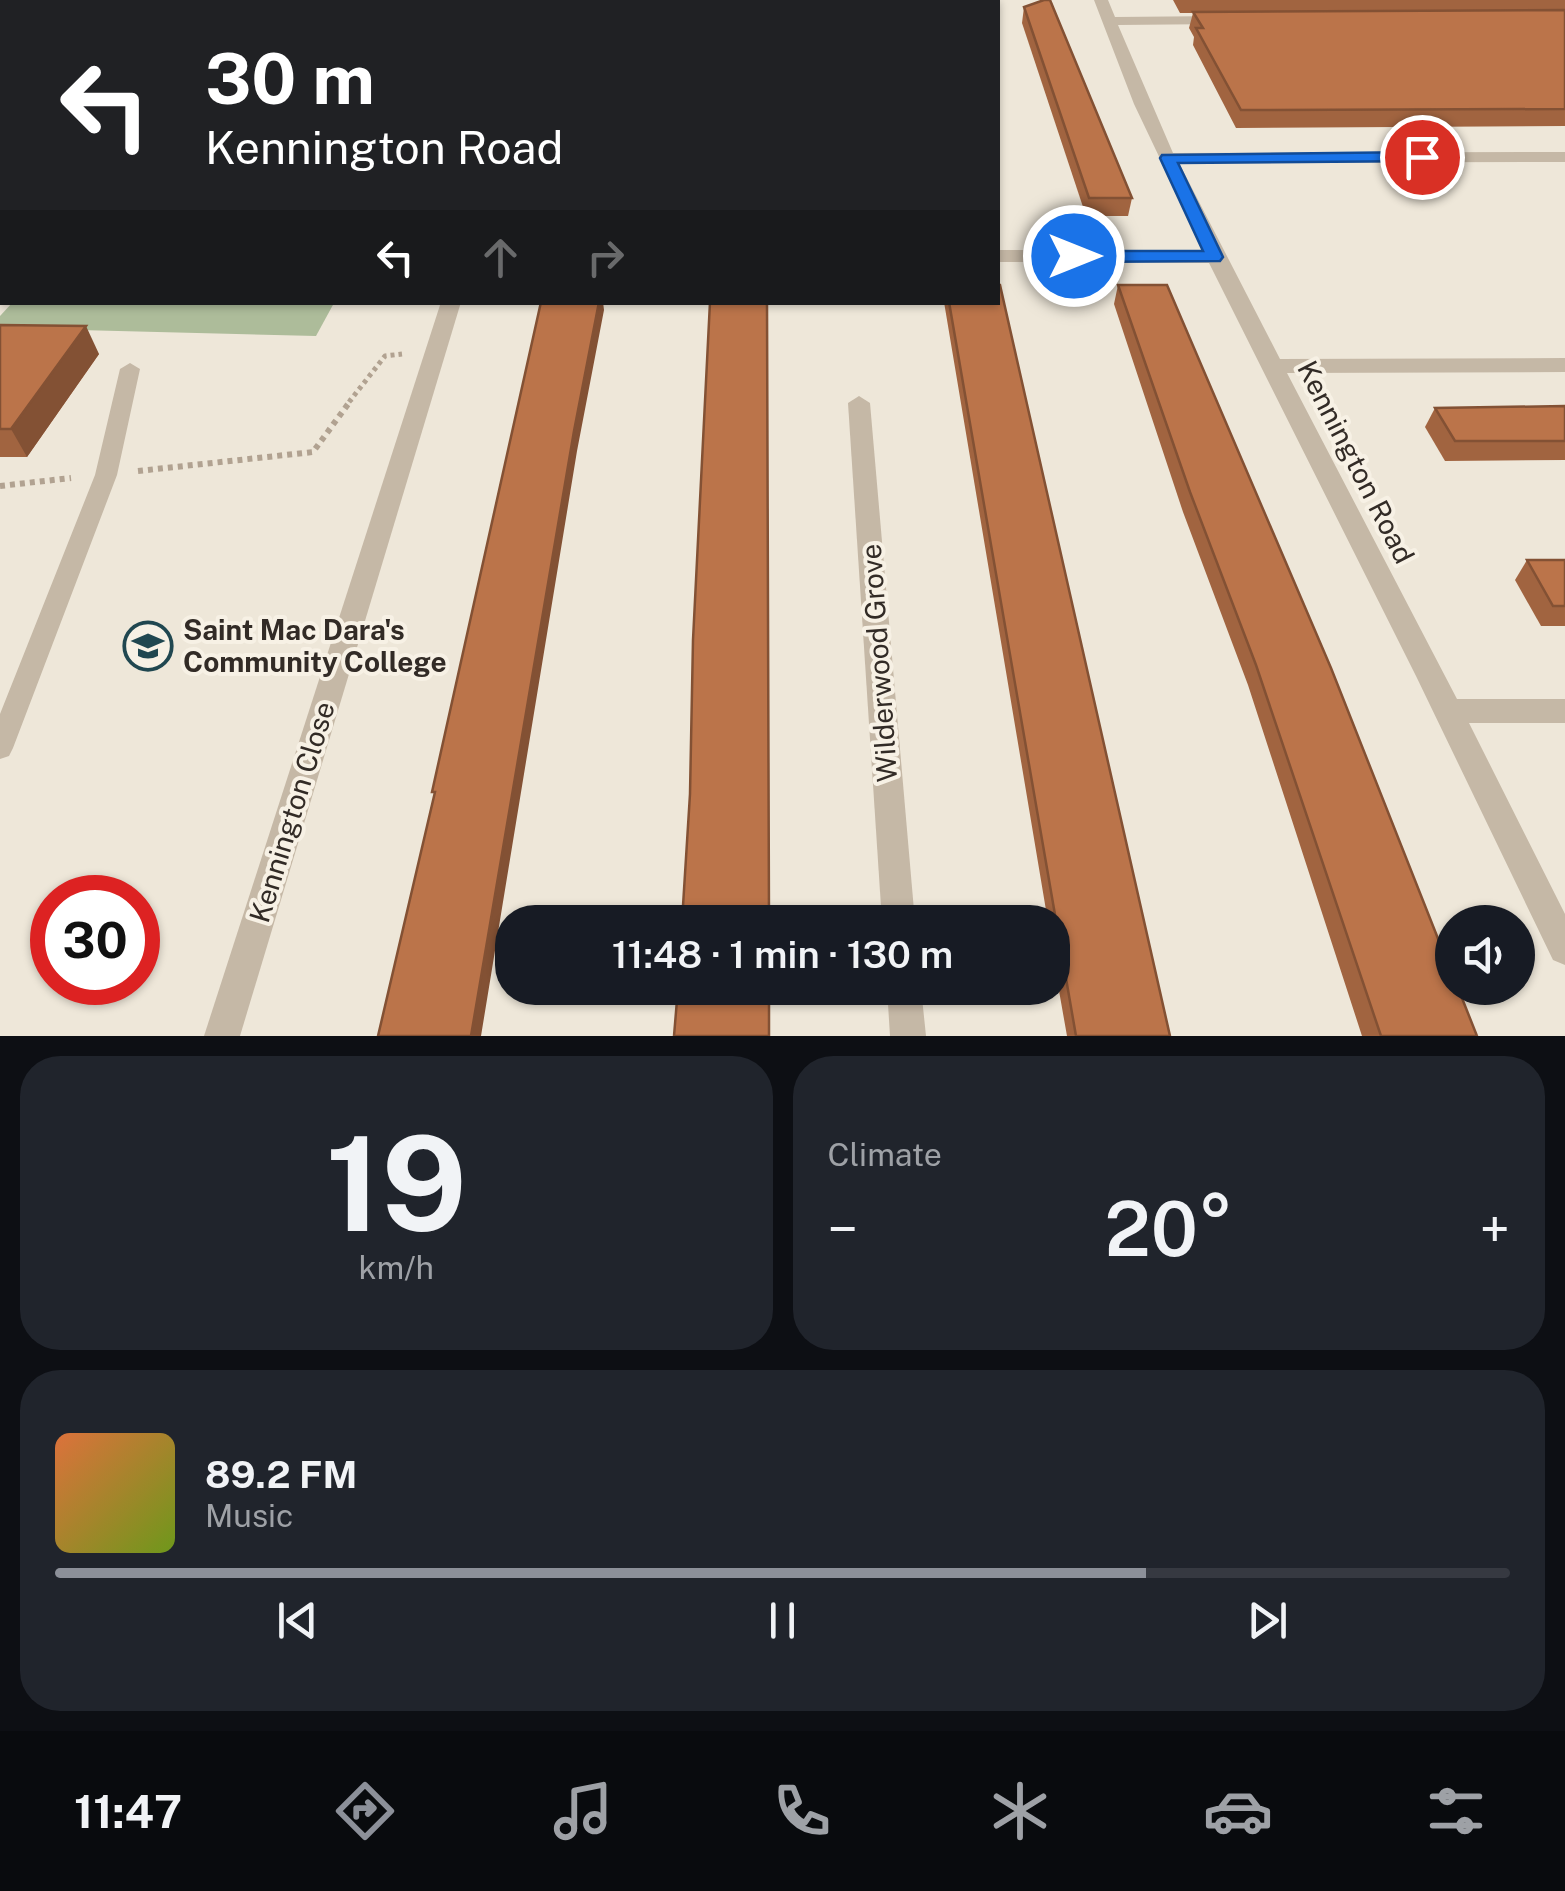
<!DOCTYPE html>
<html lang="en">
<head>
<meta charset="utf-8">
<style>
	:root { --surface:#171b24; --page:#20242c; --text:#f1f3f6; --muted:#9ea1a6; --line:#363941; --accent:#8c9099 }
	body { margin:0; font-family:"Public Sans",sans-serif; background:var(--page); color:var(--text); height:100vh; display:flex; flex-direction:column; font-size:38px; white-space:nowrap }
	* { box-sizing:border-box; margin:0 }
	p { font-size:32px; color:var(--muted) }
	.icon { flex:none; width:55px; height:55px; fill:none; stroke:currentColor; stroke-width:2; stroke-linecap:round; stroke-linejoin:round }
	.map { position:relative; height:1036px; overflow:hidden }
	.drawer { display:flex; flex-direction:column; gap:20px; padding:20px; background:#0d0f14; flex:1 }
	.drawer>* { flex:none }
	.hud { position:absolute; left:0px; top:0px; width:1000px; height:305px; box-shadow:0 2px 8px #0004; background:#202124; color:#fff; overflow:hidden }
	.buttons { position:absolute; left:1435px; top:905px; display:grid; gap:20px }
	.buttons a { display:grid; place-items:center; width:100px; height:100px; border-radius:50%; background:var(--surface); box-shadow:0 2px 8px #0004; font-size:50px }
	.speed { position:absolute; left:30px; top:875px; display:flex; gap:20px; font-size:50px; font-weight:700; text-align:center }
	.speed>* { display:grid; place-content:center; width:130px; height:130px; border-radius:50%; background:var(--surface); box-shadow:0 2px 8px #0004; line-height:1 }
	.speed .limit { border:15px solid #d22; background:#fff; color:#111 }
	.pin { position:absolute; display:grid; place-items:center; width:85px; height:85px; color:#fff; margin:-42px; border:5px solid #fff; border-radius:50%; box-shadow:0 2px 10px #0007 }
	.me { position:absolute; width:110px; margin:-55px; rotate:90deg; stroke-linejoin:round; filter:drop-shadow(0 0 8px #0008) }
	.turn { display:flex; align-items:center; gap:35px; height:210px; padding:0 40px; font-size:45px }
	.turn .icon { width:130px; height:130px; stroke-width:2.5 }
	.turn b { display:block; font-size:70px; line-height:85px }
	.lanes { display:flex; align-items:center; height:95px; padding:0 40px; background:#0003; justify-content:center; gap:50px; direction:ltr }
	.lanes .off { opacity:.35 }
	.big { font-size:75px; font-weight:600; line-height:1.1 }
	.drawer .tile { flex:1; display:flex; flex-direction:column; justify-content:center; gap:15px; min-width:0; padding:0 35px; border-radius:40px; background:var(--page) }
	.drawer .dial { align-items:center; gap:0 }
	.dial b { font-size:130px; line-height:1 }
	.song { display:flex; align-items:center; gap:30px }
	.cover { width:120px; height:120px; border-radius:15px; background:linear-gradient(135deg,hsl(20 70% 55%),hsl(80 70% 35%)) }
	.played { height:10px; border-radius:5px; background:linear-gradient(90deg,var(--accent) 75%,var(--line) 75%) }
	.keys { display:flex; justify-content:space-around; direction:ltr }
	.heat { display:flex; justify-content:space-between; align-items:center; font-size:55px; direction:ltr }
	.drawer .tiles { flex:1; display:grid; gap:20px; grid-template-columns:1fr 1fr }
	.tile:last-child { grid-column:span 2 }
	.trip { position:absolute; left:495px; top:905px; width:575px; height:100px; border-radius:40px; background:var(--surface); box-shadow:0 2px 8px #0004; font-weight:600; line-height:100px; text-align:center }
	.tab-bar { display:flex; height:160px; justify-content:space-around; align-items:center; background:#090b0e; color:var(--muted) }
	.tab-bar .icon { width:70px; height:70px }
	.tab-bar .selected { color:var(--accent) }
	.tab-bar b { font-size:45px; color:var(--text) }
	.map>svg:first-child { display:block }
	.green { fill:#adbc9a }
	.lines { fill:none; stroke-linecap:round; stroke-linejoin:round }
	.path-far2 { stroke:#b1a291; stroke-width:4; stroke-dasharray:4 4; stroke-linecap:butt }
	.path-far1 { stroke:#b1a291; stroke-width:5; stroke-dasharray:4 4; stroke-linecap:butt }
	.path { stroke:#b1a291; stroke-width:6; stroke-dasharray:5 5; stroke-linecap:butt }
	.service { fill:#c5b8a6; fill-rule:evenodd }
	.minor { fill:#c5b8a6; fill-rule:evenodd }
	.wall { fill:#a16440 }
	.shaded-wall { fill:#835134 }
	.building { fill:#bb744a; stroke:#835134; stroke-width:2.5 }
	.route { fill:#1a73e8; stroke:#114b97; stroke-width:2.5 }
	.labels { text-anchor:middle; stroke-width:8; stroke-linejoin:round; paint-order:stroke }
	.street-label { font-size:28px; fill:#322b26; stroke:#f7f1e5 }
	.poi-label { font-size:28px; font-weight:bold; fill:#322b26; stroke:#f7f1e5; text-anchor:start }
</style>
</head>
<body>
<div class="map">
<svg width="1565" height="1036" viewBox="0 0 1565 1036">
	<rect width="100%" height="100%" fill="#eee7d9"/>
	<g class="green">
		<path d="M0 0H718L2 2 0 242Z"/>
		<path d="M12 303H334L316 336 0 328V316Z"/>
	</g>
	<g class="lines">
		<path class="path-far2" d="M89 2 93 0"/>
		<path class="path-far1" d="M349 402 385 356 402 354"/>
		<g class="path">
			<path d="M138 471 313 452 351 400"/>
			<path d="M0 486 71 478"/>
		</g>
		<path class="service" d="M130 363 140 369 117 475 13 748 9 756 0 759V714L95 475 120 369Z"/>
		<g class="minor">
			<path d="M1094 0H1108L1115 17 1223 16 1230 20 1223 24 1118 25 1173 153 1565 152V162L1179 163 1280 359 1565 358V372L1287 373 1457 699H1565V723H1469L1565 914V965L1553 960 1416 676 1209 263 998 262V250L1204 251 1134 104Z"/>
			<path d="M441 302H461L240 1036H204Z"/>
			<path d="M859 396 870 403 915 922H882L848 403Z"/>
			<path d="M887 988H921L926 1036H890Z"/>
		</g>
	</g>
	<g class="wall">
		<path d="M1173 0H1565V126L1236 128 1193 45 1194 37 1189 28 1193 13H1180Z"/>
		<path d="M1024 7 1132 198 1128 216H1086L1022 23Z"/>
		<path d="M1118 285 1477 1036H1362L1248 685 1183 512 1114 304Z"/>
		<path d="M944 302H998L1170 1036H1067L1052 951V922H1048Z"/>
		<path d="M0 325 99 354 27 457H0Z"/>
		<path d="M1565 406V460L1445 461 1425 427 1435 408Z"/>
		<path d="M1527 560H1565V626H1541L1515 580Z"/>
	</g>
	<g class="shaded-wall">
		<path d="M599 302H603L604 310 577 451 481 1036H471L574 431Z"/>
		<path d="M86 326 99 354 27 457 11 429Z"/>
	</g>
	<g class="building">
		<path d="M614 0H647L646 2H613Z"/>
		<path d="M896 0H929V2H897Z"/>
		<path d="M1044 0H1050L1132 198H1089L1024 7Z"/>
		<path d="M1565 10V109L1241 110 1196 28H1203L1193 12Z"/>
		<path d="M998 285H1000L1170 1036H1076L949 302H998Z"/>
		<path d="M1118 285H1167L1331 668 1452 974V988H1458L1477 1036H1381L1256 665 1190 492Z"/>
		<path d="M541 302H599L574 431 471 1036H378L435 792H432Z"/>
		<path d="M710 302H767L769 922H682L690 794 693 640Z"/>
		<path d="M0 325 86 326 11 429H0Z"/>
		<path d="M1565 406V441H1455L1435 408Z"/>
		<path d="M1527 560H1565V606H1553Z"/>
		<path d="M678 988H769V1036H674Z"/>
	</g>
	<path class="route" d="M1422 152 1430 157 1428 161 1178 163 1223 257 1220 261 1074 262 1065 256 1074 251H1203L1160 158 1162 155Z"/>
	<defs>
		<g id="school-ring" transform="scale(2.5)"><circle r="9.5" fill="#f7f1e5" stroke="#204750" stroke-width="1.5"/><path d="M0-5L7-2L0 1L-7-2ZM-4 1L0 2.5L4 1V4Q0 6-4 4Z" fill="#204750"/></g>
	</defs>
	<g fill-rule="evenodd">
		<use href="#school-ring" x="148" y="646"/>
	</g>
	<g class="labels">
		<g class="street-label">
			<text transform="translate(1356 462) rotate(63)" y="10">Kennington Road</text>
			<text transform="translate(879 663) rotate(-94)" y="10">Wilderwood Grove</text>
			<text transform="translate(292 812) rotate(-73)" y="10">Kennington Close</text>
		</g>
		<g class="poi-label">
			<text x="183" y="640">Saint Mac Dara's<tspan x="183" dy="32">Community College</tspan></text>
		</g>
	</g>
</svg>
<div class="buttons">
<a><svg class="icon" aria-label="sound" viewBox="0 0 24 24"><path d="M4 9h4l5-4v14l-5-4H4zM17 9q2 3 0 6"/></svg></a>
</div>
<div class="speed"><div class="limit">30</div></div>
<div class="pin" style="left:1422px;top:157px;background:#d93025"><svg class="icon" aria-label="arrive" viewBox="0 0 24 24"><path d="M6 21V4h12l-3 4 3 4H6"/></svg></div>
<svg class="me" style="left:1074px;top:256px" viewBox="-20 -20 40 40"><circle r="17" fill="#1a73e8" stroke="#fff" stroke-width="3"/><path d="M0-11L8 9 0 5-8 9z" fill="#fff"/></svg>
<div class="trip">11:48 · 1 min · 130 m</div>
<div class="hud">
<div class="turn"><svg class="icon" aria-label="left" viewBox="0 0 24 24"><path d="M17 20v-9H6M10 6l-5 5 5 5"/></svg><div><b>30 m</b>Kennington Road</div></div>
<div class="lanes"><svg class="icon" aria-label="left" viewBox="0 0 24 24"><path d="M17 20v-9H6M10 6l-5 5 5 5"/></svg><svg class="icon off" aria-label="ahead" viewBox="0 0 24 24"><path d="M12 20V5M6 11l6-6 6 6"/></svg><svg class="icon off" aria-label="right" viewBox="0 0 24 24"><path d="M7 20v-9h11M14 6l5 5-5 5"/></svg></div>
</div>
</div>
<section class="drawer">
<div class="tiles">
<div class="tile dial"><b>19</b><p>km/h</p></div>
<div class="tile"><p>Climate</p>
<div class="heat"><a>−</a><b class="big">20°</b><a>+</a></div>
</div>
<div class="tile">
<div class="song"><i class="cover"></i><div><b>89.2 FM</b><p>Music</p></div></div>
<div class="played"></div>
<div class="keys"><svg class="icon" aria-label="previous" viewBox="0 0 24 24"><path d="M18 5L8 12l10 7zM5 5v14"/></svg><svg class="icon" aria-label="pause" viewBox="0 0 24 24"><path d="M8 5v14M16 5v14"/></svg><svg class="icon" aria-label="next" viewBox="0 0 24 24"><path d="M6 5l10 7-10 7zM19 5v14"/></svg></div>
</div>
</div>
</section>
<nav class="tab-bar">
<b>11:47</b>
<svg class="icon selected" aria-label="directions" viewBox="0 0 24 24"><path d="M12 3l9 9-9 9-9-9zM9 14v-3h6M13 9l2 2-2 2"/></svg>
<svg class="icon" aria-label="music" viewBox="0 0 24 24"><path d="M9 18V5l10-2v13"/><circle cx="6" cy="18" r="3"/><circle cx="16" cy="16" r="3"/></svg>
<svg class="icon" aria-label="phone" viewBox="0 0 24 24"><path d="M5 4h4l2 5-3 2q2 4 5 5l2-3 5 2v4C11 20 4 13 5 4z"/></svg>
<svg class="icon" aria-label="climate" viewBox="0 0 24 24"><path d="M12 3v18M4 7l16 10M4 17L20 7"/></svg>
<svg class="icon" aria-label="car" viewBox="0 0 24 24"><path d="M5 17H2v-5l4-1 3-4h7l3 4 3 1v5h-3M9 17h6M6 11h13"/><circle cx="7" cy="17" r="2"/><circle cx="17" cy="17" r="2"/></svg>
<svg class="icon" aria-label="filters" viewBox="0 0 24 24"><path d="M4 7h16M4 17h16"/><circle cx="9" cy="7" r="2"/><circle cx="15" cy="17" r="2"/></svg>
</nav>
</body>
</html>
